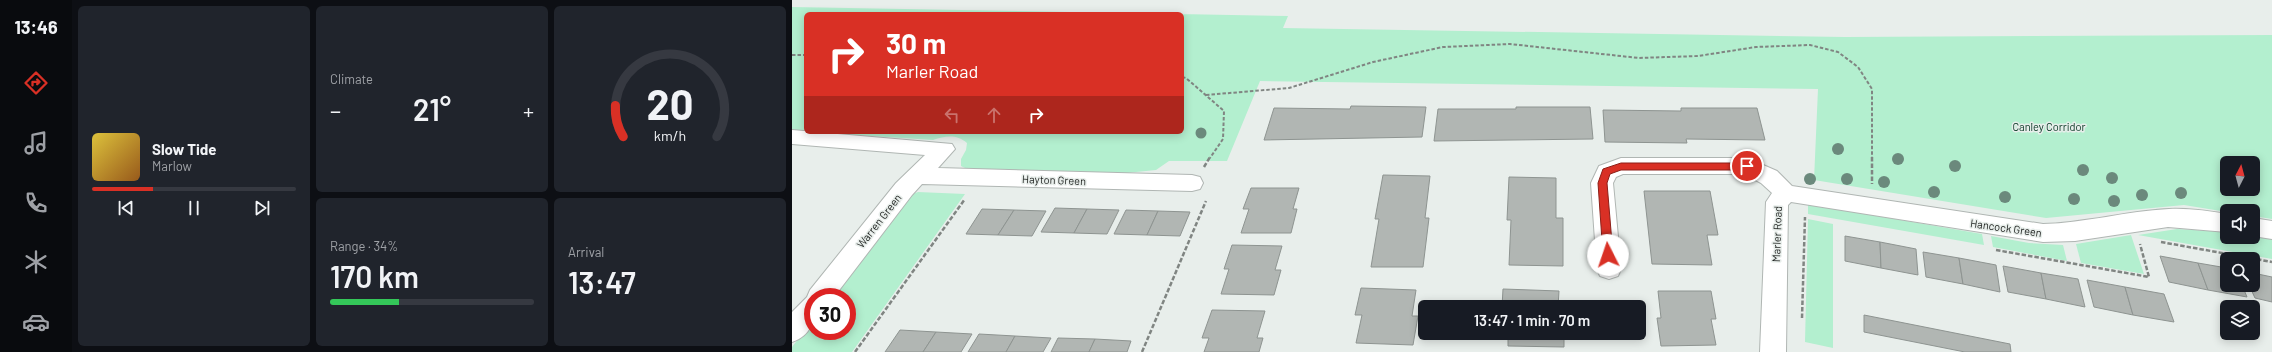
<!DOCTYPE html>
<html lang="en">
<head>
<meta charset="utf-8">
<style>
	:root { --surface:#171b24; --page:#20242c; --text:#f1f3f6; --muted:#9ea1a6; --line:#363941; --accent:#d93025 }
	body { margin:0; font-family:Barlow,sans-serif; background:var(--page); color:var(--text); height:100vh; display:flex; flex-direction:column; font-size:15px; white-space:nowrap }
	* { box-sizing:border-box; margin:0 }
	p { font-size:13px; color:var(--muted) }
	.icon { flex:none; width:22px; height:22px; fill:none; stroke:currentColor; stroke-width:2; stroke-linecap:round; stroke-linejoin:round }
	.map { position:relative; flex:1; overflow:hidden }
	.drawer { display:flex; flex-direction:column; gap:6px; padding:6px; background:#0d0f14; width:720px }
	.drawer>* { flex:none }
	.guide { position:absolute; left:12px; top:12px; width:380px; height:122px; border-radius:6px; box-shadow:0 2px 10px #0003; background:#d93025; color:#fff; overflow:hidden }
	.needle { width:26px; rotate:6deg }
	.fabs { position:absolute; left:1428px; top:156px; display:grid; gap:8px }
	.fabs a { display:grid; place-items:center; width:40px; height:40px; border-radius:6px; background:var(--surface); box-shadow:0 2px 10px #0003; font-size:20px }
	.speed { position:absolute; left:12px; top:288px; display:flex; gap:8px; font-size:20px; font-weight:700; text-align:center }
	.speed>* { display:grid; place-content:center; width:52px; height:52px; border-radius:50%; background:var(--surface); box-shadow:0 2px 10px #0003; line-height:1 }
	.speed .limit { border:6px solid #d22; background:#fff; color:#111 }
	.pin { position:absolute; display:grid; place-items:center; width:34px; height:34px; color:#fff; margin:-17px; border:2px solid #fff; border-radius:50%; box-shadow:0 1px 4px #0007 }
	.me { position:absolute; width:44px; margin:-22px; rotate:356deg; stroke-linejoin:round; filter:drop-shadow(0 0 3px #0008) }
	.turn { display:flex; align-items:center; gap:14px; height:84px; padding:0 16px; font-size:18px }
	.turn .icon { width:52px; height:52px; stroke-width:2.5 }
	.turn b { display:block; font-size:28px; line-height:34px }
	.lanes { display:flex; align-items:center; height:38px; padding:0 16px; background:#0003; justify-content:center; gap:20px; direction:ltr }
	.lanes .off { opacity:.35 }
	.big { font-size:30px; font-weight:600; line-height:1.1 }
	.drawer .card { flex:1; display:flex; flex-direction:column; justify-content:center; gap:6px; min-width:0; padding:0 14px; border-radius:6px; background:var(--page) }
	.drawer .dial { align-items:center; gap:0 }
	.dial svg { height:104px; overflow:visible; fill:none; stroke:var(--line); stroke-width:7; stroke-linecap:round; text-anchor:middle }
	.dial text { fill:var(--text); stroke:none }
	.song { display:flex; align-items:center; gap:12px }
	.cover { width:48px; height:48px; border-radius:6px; background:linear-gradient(135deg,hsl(50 70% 55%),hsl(30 70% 35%)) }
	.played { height:4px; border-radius:2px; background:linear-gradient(90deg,var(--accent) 30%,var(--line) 30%) }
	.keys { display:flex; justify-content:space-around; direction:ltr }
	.heat { display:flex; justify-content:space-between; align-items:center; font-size:22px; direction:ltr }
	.charge { height:6px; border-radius:3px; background:linear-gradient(90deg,#34c759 34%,var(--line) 0) }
	.drawer .tiles { flex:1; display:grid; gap:6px; grid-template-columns:repeat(3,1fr) }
	.card:first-child { grid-row:span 2 }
	.trip { position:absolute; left:626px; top:300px; width:228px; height:40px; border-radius:6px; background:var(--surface); box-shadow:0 2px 10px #0003; font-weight:600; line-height:40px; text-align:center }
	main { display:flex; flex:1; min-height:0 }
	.tabs { display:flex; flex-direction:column; width:72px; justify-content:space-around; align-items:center; background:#090b0e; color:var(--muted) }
	.tabs .icon { width:28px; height:28px }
	.tabs .on { color:var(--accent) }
	.tabs b { font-size:18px; color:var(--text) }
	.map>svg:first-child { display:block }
	.green { fill:#b3efcf; fill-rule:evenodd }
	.building { fill:#b1b6b3; stroke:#8e9491 }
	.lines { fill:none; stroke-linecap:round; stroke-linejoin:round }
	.minor-casing { stroke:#b0b6b3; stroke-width:2 }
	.path-far1 { stroke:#808582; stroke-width:2; stroke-dasharray:3.5 2; stroke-linecap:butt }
	.path { stroke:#808582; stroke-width:2.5; stroke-dasharray:4.5 2; stroke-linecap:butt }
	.minor { fill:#fff; fill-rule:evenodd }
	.tree { fill:#6b897c }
	.route { fill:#d93025; stroke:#8d1f18 }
	.labels { text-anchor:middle; stroke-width:3; stroke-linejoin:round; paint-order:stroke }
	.park-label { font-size:11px; fill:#053622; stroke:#e8eeeb }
	.street-label { font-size:11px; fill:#232624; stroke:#e8eeeb }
</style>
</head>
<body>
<main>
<nav class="tabs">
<b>13:46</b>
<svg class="icon on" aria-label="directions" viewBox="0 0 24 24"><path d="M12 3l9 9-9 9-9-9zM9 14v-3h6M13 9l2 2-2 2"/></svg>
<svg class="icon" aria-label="music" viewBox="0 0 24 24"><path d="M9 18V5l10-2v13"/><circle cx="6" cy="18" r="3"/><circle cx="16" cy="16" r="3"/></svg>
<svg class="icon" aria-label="phone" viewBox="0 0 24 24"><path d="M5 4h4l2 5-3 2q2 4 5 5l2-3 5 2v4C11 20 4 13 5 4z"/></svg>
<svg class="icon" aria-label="climate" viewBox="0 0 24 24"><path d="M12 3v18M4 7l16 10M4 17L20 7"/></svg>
<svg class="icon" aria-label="car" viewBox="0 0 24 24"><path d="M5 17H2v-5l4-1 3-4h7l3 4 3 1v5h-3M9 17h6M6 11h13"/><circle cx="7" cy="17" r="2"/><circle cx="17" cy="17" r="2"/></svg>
</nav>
<section class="drawer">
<div class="tiles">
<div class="card">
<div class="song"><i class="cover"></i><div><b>Slow Tide</b><p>Marlow</p></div></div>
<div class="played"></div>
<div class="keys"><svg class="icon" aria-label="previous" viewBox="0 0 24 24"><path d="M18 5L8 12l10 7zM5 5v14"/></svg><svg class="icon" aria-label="pause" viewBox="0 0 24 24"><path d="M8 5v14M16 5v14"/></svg><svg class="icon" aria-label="next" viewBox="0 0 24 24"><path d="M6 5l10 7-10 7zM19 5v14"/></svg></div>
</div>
<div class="card"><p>Climate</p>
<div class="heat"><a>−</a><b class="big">21°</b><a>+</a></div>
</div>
<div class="card dial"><svg viewBox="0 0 100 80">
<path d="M14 69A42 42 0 1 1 86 69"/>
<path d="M14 69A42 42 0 0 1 8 45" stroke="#d93025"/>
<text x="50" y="56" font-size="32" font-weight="700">20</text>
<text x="50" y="72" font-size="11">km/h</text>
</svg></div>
<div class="card"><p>Range · 34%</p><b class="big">170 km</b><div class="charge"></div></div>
<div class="card"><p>Arrival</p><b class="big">13:47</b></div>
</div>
</section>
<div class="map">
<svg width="1480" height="352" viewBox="0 0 1480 352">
	<rect width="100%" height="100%" fill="#e8eeeb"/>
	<g class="green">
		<path d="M0 7 496 16 491 28 1053 37 1480 35V219L1461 216V211L1435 212 1392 205 1254 218 1022 180 1026 89 468 81 435 161H377L364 170 324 174 179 171 169 166V159L174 150 175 143C164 134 154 136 141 140L0 131ZM14 14H390V132H14ZM1435 163H1461V189H1435Z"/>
		<path d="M126 192 173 194 60 352H0V347L21 320V331H55V297H39L118 195Z"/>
		<path d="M1016 204 1190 234 1192 245 1016 214Z"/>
		<path d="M1016 219 1041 224V348L1013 342Z"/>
		<path d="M1385 229 1435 232V237L1461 236 1480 239V259L1346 235Z"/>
		<path d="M1339 235 1352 274 1289 263 1284 244Z"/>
		<path d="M1199 236 1237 243 1271 245 1275 261 1201 247Z"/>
	</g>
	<g class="building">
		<path d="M559 106 634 107 630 137 472 140 482 108 558 109Z"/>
		<path d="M724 107H798L801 139 642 141 646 109H724Z"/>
		<path d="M889 108H965L973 140 894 139 895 143 813 142 811 110 889 111Z"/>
		<path d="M591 175 638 176 633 218H637L631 267H579L587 219H583Z"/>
		<path d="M717 177 764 178V218H771V266L717 265 719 220H715Z"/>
		<path d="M459 188H507L501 209H505L499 233H449L457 209H451Z"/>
		<path d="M852 191H918L926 235H915L920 265 860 264Z"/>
		<path d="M263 208 295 209 282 233 249 232Z"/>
		<path d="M190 209 222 210 206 235 174 234Z"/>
		<path d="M295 209 327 210 315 234 282 233Z"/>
		<path d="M222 210 254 211 240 236 206 235Z"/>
		<path d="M334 210 366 211 355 235 322 234Z"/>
		<path d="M366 211 398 212 388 236 355 235Z"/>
		<path d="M1053 236 1088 242 1089 268 1053 261Z"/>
		<path d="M1088 242 1124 249 1126 275 1089 268Z"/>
		<path d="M440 245 490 246 483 270H489L482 295 429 294 437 269H432Z"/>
		<path d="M1131 252 1167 258 1171 284 1134 277Z"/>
		<path d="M1368 256 1406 263 1416 290 1377 282Z"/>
		<path d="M1167 258 1204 265 1208 292 1171 284Z"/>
		<path d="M1406 263 1435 268V285H1450L1455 297 1416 290Z"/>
		<path d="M1211 266 1249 273 1254 299 1216 292Z"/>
		<path d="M1249 273 1286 279 1293 307 1254 299Z"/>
		<path d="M1461 273 1480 277V302L1463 298 1457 285H1461Z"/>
		<path d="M1295 280 1333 287 1341 315 1302 307Z"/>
		<path d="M1333 287 1372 294 1382 322 1341 315Z"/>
		<path d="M569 288 624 290 620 316H626L621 345 564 343 570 315H563Z"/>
		<path d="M711 289 767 291 766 307H710Z"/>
		<path d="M866 291H919L924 319H919L924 345 869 346 865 318H869Z"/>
		<path d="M420 310 473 311 465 338H471L467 352H412L417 338H410Z"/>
		<path d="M1072 315 1218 344 1219 352H1173L1072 332Z"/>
		<path d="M108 330 144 332 131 352H93Z"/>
		<path d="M144 332 180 334 169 352H131Z"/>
		<path d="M716 333H772V347L716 346Z"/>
		<path d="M187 334 223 336 214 352H176Z"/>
		<path d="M223 336 259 338 251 352H214Z"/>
		<path d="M266 338 303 339 297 352H259Z"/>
		<path d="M303 339 339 341 335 352H297Z"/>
	</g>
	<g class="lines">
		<g class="minor-casing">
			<g id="minor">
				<path d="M0 130 160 144 163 149 146 168 400 175 408 177 411 183 408 189 400 191 130 184 120 195 42 297H21C21 318 23 334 0 342V312L15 297 18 290 104 183 133 155 0 144Z"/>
				<path d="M829 158H955L985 171 1000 186 1251 224C1294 223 1334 211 1377 209 1396 208 1416 211 1435 214V232L1376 227 1283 241 1251 242 999 202 996 205 994 352H968L974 202 980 193 969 183 952 174H831L824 177 821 183 829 269 826 276 817 279 808 276 805 269 799 183 807 166Z"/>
				<path d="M1461 218 1480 221V239L1461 236Z"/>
			</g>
		</g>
		<g class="path-far1">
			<path d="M0 55H14"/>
			<path d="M390 77 394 78 432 111 431 139 418 158"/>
			<path d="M414 95 497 88 581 62 651 47 718 44 847 58 906 56 964 47 1018 45 1046 52 1066 67 1080 89V158"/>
		</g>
		<g class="path">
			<path d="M1080 157V184"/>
			<path d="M412 167 418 157"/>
			<path d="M1369 242 1480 262"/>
			<path d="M1204 250 1357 277 1348 244"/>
			<path d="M1010 318 1013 217"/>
			<path d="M63 352 173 199"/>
			<path d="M350 352 414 201"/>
		</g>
		<use href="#minor" class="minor"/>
	</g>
	<g class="tree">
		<circle cx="409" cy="133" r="5.5"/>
		<circle cx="1046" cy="149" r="6"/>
		<circle cx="1106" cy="159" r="6"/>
		<circle cx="1163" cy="166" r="6"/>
		<circle cx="1291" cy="170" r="6"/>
		<circle cx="1320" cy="178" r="6"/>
		<circle cx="1018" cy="179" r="6"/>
		<circle cx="1055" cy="179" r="6"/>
		<circle cx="1092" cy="182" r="6"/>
		<circle cx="1142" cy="192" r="6"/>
		<circle cx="1389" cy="193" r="6"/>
		<circle cx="1350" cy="195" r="6"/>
		<circle cx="1213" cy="197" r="6"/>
		<circle cx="1282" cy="199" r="6"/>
		<circle cx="1322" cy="201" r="6"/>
	</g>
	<path class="route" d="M829 163H955L960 166 955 170H829L818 174 815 183 821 255 816 259 811 255 806 183 811 169Z"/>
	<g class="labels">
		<g class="park-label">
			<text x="1257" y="131">Canley Corridor</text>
		</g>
		<g class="street-label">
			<text transform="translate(262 180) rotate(2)" y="4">Hayton Green</text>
			<text transform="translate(87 221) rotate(-52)" y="4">Warren Green</text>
			<text transform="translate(1214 228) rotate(8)" y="4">Hancock Green</text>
			<text transform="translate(985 234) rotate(-88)" y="4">Marler Road</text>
		</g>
	</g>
</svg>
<div class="fabs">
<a><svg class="needle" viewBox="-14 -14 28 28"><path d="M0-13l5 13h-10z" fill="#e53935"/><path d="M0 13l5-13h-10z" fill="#9ea1a6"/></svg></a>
<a><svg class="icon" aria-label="sound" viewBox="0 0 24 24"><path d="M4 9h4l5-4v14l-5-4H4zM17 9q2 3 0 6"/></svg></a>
<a><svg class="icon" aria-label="search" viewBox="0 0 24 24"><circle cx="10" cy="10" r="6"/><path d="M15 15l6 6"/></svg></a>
<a><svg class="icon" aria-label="layers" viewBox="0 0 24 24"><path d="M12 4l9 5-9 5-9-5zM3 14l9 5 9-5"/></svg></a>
</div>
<div class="speed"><div class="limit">30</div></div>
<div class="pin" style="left:955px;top:166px;background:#d93025"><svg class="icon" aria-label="arrive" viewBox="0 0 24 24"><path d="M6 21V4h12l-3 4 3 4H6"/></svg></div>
<svg class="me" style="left:816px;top:255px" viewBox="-20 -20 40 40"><circle r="19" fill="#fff"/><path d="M0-13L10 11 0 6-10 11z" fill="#d93025"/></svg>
<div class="trip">13:47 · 1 min · 70 m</div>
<div class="guide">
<div class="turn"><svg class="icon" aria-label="right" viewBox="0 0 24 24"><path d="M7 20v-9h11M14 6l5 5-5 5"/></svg><div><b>30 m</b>Marler Road</div></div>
<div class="lanes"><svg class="icon off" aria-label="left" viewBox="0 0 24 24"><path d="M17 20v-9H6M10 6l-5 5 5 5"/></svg><svg class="icon off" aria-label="ahead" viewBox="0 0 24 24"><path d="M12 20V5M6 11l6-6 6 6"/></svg><svg class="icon" aria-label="right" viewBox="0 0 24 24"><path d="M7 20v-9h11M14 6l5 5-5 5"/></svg></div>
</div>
</div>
</main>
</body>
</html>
